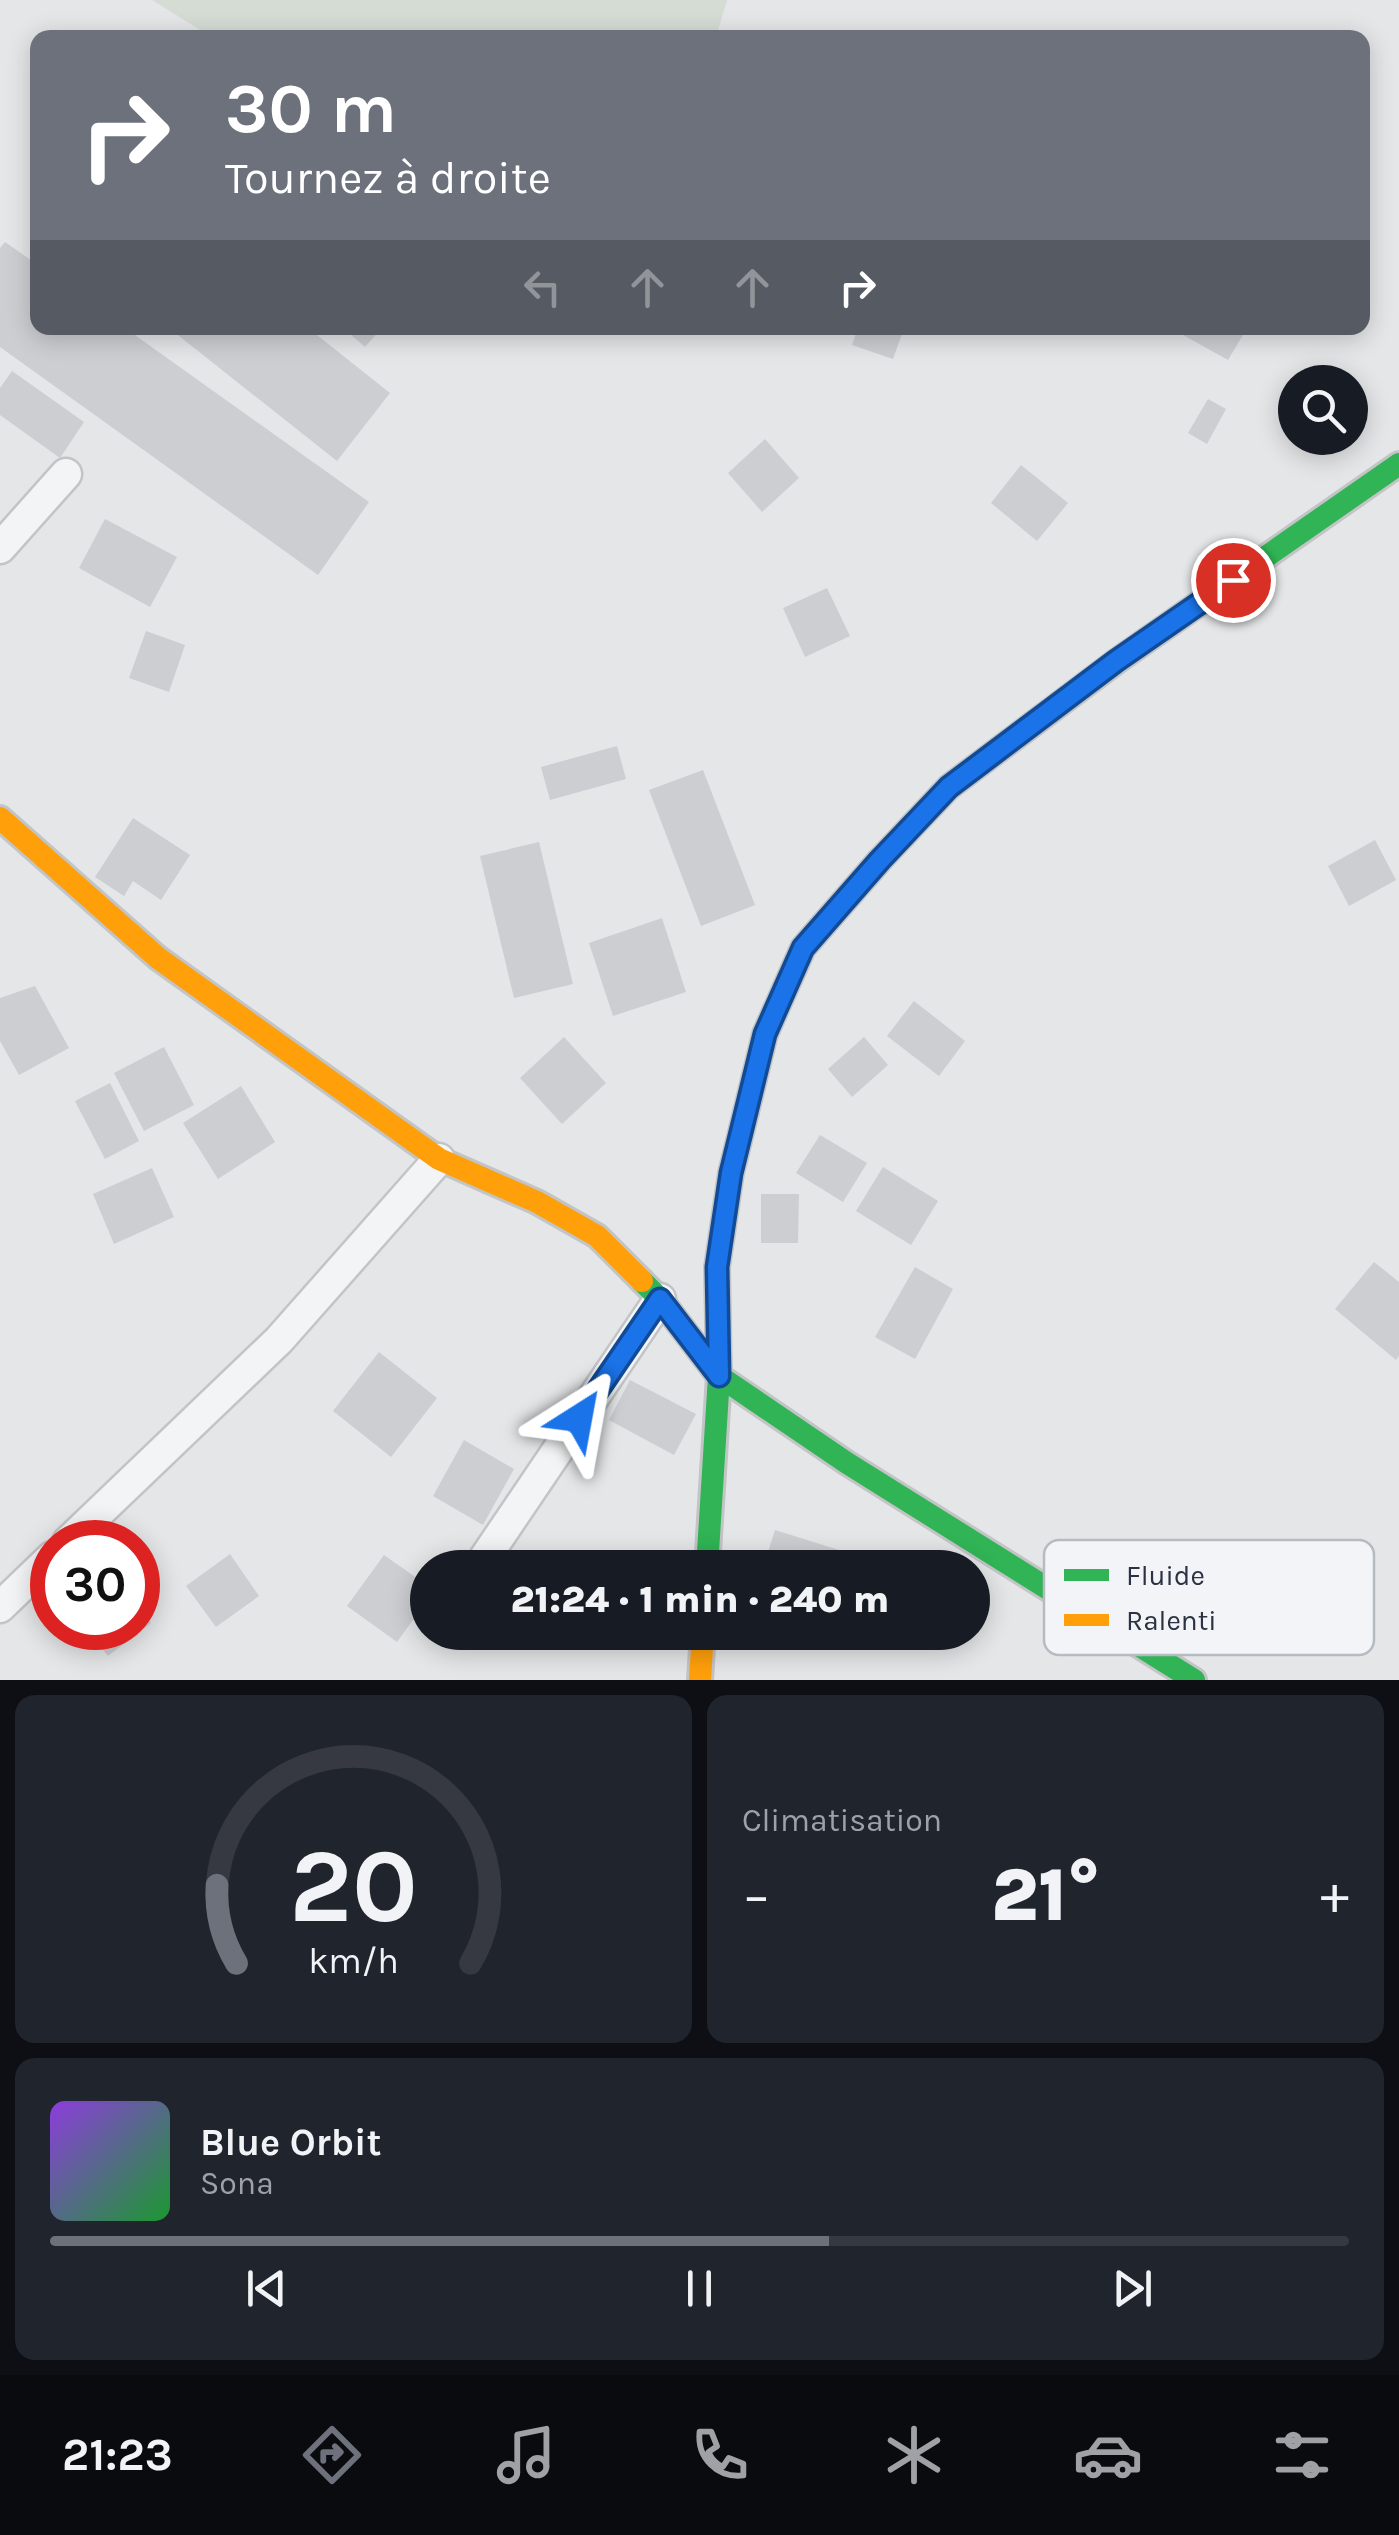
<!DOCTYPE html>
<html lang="fr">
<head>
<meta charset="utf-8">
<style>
	:root { --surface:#171b24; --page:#20242c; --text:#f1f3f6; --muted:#9ea1a6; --line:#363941; --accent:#6c717c }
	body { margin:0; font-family:Karla,sans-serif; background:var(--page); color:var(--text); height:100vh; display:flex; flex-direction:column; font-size:38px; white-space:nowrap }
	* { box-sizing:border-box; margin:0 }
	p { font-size:32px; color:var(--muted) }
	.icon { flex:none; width:55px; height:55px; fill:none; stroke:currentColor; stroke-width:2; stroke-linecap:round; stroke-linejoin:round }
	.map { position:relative; height:1680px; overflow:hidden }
	.side { display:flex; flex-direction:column; gap:15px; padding:15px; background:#0d0f14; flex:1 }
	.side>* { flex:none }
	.hud { position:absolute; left:30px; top:30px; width:1340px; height:305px; border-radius:20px; box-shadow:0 5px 25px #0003; background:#6c717c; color:#fff; overflow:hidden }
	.controls { position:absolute; left:1278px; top:365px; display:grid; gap:20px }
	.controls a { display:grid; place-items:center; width:90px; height:90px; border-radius:50%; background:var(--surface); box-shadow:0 5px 25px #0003; font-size:50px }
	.speed { position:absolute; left:30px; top:1520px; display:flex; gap:20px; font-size:50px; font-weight:700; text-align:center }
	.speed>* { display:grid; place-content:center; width:130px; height:130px; border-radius:50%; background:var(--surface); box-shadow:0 5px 25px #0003; line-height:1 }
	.speed .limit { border:15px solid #d22; background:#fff; color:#111 }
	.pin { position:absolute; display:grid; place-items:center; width:85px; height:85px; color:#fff; margin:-42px; border:5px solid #fff; border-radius:50%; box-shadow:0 2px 10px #0007 }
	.me { position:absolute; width:110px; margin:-55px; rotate:34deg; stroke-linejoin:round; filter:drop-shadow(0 0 8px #0008) }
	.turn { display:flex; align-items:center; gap:35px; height:210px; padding:0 30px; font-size:45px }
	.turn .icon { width:130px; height:130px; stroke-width:2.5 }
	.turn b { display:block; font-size:70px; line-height:85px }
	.lanes { display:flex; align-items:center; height:95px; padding:0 30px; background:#0003; justify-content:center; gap:50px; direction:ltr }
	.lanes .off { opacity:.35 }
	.big { font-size:75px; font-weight:800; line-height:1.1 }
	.side .widget { flex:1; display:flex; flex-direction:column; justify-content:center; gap:15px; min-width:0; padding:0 35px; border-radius:20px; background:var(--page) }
	.side .dial { align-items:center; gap:0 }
	.dial svg { height:260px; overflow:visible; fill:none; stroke:var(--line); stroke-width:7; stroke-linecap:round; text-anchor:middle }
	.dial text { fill:var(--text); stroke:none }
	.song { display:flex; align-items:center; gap:30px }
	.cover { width:120px; height:120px; border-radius:15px; background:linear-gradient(135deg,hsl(270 70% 55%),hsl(130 70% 35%)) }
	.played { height:10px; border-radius:5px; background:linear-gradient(90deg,var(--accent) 60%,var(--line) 60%) }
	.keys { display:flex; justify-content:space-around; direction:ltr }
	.heat { display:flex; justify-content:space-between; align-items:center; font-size:55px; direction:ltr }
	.side .tiles { flex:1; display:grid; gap:15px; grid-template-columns:1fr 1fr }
	.widget:last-child { grid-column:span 2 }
	.trip { position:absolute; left:410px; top:1550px; width:580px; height:100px; border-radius:50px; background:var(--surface); box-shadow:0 5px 25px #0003; font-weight:800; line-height:100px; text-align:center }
	.menu { display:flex; height:160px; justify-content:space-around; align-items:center; background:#090b0e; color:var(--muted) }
	.menu .icon { width:70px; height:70px }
	.menu .selected { color:var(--accent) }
	.menu b { font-size:45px; color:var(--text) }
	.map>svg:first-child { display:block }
	.green { fill:#d4dcd4 }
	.building { fill:#ccced1 }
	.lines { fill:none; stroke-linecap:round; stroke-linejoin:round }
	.street-casing { stroke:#c2c4c6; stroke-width:35 }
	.fast-casing { stroke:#c2c4c6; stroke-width:28 }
	.slow-casing { stroke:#c2c4c6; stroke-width:28 }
	.street { stroke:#f3f4f5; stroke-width:30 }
	.fast { stroke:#30b455; stroke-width:22 }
	.slow { stroke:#ff9f0a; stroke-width:22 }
	.route-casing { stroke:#114b97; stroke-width:25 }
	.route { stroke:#1a73e8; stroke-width:18 }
	.key { fill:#f2f4f8; stroke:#b6bac1; stroke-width:2.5 }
	.key-label { font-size:28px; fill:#2b3242 }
</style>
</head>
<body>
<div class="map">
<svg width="1399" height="1680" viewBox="0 0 1399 1680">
	<rect width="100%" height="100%" fill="#e4e6e8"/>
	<path class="green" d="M152 0H727L716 37 306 38 202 31Z"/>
	<g class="building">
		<path d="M5 242 38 265V328H125L369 502 318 575 0 347V248Z"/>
		<path d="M169 328H308L390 393 337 461Z"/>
		<path d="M343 328H382L365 347Z"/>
		<path d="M858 328H904L893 359 852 345Z"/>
		<path d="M1188 328H1247L1228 360 1183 335Z"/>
		<path d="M12 371 84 422 60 458 0 415V388Z"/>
		<path d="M1208 399 1226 409 1207 444 1188 433Z"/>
		<path d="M765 439 799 478 762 512 728 473Z"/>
		<path d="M1021 465 1068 503 1037 541 991 503Z"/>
		<path d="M105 519 177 557 150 607 79 568Z"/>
		<path d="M827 588 850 636 805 657 783 608Z"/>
		<path d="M146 631 185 645 169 692 129 678Z"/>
		<path d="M617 746 626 779 550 800 541 767Z"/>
		<path d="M703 770 755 905 701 926 649 790Z"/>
		<path d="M133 818 190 855 161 900 133 881 124 896 95 877Z"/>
		<path d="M1375 840 1396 880 1349 906 1328 866Z"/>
		<path d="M539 842 573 984 514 998 480 856Z"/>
		<path d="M662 918 686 992 613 1016 589 943Z"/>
		<path d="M35 986 69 1048 19 1075 0 1041V998Z"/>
		<path d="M914 1001 965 1041 939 1076 887 1036Z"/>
		<path d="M564 1037 606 1083 562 1124 520 1078Z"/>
		<path d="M864 1037 888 1065 852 1097 828 1069Z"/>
		<path d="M164 1047 194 1105 144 1131 114 1073Z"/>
		<path d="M110 1083 139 1141 105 1159 75 1101Z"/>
		<path d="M241 1086 275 1142 218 1179 183 1123Z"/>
		<path d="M820 1135 867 1163 843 1202 796 1173Z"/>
		<path d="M883 1167 938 1201 911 1245 856 1211Z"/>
		<path d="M152 1168 174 1217 114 1244 93 1194Z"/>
		<path d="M761 1194H799L798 1243H761Z"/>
		<path d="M1374 1262 1399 1282V1356L1396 1360 1335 1309Z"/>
		<path d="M915 1267 953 1289 915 1359 875 1337Z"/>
		<path d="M379 1352 437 1398 391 1457 333 1411Z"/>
		<path d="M630 1380 696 1414 674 1455 609 1420Z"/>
		<path d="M464 1440 514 1469 483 1525 433 1496Z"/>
		<path d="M775 1530 855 1555 851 1568H763Z"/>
		<path d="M230 1554 259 1596 216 1627 186 1586Z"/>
		<path d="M384 1555 428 1586V1599L397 1642 347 1606Z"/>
		<path d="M138 1606 151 1623 108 1656 86 1628H138Z"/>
	</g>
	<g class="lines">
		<g class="street-casing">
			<g id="street">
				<path d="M0 548 66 474"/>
				<path d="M68 1542 279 1340 439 1159"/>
				<path d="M478 1568 660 1299"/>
				<path d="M0 1607 52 1557"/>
			</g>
		</g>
		<g class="fast-casing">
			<g id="fast">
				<path d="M1247 570 1399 464"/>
				<path d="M642 1281 660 1299 719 1376 847 1463 1194 1680"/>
				<path d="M707 1568 719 1376 717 1267 731 1173 746 1112"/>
			</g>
		</g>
		<g class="slow-casing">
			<g id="slow">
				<path d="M0 818 158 958 439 1159 537 1202 597 1236 642 1281"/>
				<path d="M746 1112 765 1034 803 948 880 860 949 787 1117 661 1247 570"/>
				<path d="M700 1680 703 1632"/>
			</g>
		</g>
		<use href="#street" class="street"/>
		<use href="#fast" class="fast"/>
		<use href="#slow" class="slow"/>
	</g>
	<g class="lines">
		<g class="route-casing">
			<path id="route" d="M579 1418 660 1299 719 1376 717 1267 731 1173 765 1034 803 948 880 860 949 787 1116 661 1233 580"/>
		</g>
		<use href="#route" class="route"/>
	</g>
	<rect x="1044" y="1540" width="330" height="115" rx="15" class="key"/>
	<rect x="1064" y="1569" width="45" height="12" fill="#30b455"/>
	<rect x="1064" y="1614" width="45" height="12" fill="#ff9f0a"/>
	<g class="key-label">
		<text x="1126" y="1585">Fluide</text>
		<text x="1126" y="1630">Ralenti</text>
	</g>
</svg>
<div class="controls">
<a><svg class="icon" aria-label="search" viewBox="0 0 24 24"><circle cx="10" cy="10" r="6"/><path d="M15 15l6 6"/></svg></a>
</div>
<div class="speed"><div class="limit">30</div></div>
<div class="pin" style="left:1233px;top:580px;background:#d93025"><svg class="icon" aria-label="arrive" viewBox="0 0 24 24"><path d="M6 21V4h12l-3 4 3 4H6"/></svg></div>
<svg class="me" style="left:579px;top:1418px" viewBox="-20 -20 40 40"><path d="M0-17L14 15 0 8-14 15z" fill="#1a73e8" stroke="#fff" stroke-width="4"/></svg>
<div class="trip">21:24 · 1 min · 240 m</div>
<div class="hud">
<div class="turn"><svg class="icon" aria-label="right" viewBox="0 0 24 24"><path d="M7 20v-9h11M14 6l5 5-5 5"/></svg><div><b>30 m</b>Tournez à droite</div></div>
<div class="lanes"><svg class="icon off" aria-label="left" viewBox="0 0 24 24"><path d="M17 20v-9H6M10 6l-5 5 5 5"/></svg><svg class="icon off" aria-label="ahead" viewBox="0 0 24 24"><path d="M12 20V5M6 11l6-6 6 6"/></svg><svg class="icon off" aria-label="ahead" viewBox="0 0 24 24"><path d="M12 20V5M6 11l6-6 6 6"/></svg><svg class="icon" aria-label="right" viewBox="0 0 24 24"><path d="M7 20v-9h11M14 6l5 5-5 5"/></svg></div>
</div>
</div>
<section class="side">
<div class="tiles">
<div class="widget dial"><svg viewBox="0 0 100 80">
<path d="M14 69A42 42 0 1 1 86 69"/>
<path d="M14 69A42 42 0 0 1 8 45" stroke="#6c717c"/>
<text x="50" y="56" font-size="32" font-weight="700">20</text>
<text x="50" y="72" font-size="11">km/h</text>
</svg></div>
<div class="widget"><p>Climatisation</p>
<div class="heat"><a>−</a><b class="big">21°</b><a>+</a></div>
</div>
<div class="widget">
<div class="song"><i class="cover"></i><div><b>Blue Orbit</b><p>Sona</p></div></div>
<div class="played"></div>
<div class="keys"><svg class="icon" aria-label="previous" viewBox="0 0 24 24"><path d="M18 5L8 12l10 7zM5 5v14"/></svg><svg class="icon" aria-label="pause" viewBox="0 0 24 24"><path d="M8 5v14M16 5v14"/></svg><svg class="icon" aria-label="next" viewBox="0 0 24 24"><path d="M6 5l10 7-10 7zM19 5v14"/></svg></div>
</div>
</div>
</section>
<nav class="menu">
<b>21:23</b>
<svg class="icon selected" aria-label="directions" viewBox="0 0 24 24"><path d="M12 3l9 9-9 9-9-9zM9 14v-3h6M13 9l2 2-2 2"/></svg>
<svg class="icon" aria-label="music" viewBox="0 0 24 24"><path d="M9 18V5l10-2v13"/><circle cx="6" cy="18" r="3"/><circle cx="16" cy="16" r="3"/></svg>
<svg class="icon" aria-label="phone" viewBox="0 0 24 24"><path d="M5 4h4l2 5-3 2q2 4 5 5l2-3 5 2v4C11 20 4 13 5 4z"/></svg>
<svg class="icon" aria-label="climate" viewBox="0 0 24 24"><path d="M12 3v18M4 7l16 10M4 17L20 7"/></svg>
<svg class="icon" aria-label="car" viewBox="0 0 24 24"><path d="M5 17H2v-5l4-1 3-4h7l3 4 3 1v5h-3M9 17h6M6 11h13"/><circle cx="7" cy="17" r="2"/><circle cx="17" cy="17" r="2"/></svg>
<svg class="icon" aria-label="filters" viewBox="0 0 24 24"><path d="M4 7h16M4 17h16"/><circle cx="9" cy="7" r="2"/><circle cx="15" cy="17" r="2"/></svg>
</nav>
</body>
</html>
